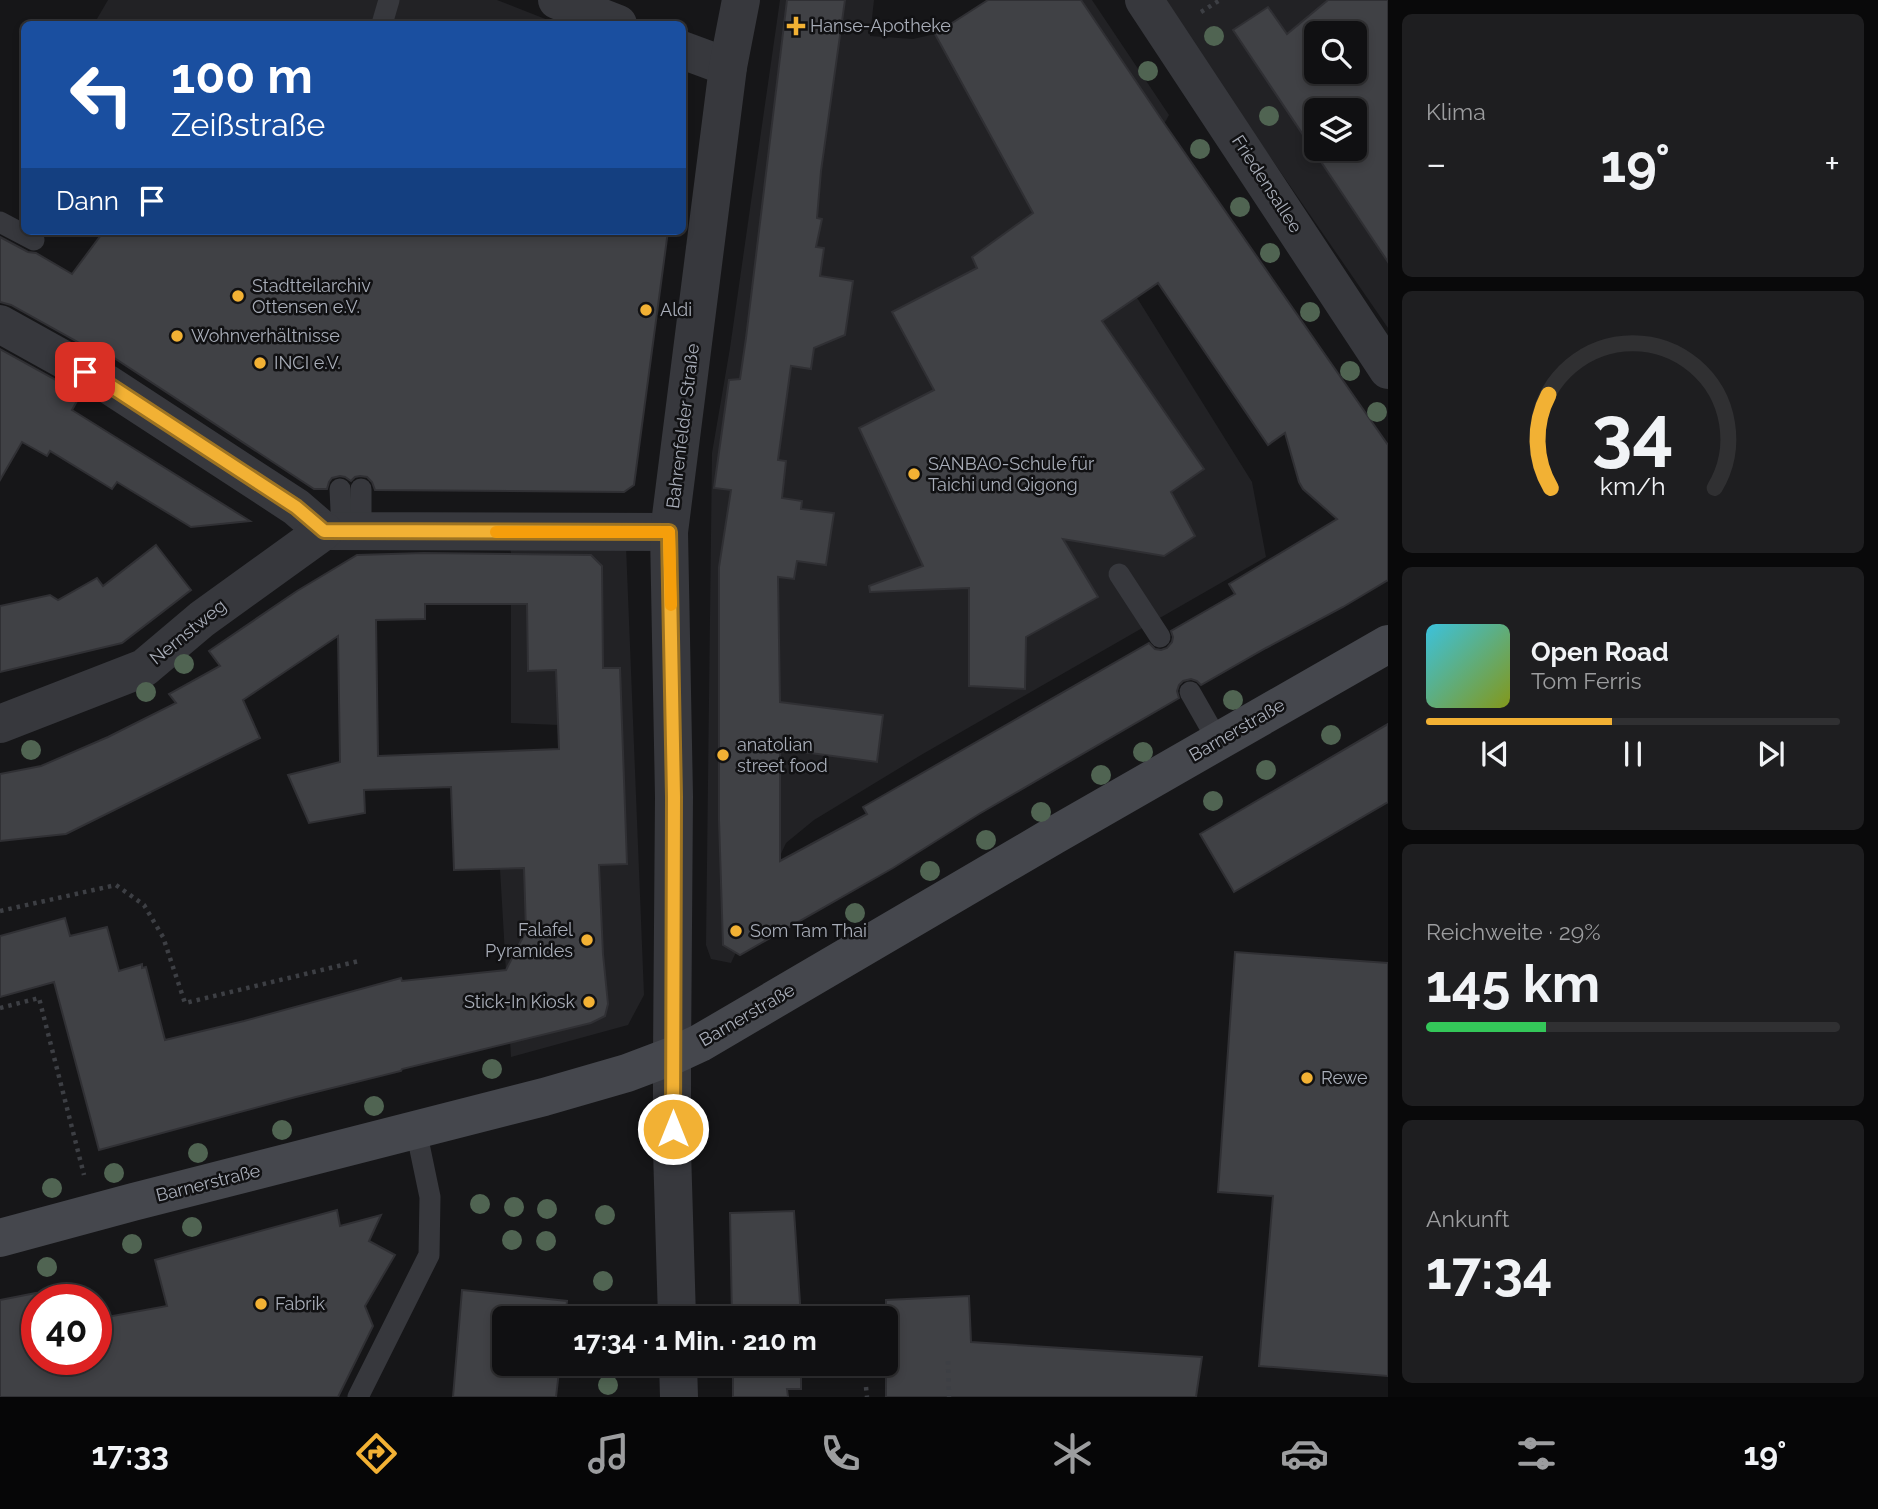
<!DOCTYPE html>
<html lang="de">
<head>
<meta charset="utf-8">
<style>
	:root { --surface:#101012; --page:#1e1e20; --text:#f1f3f6; --muted:#9c9d9f; --line:#303032; --accent:#f2b134 }
	body { margin:0; font-family:Raleway,sans-serif; background:var(--page); color:var(--text); height:100vh; display:flex; flex-direction:column; font-size:26px; white-space:nowrap }
	* { box-sizing:border-box; margin:0 }
	p { font-size:23px; color:var(--muted) }
	.icon { flex:none; width:38px; height:38px; fill:none; stroke:currentColor; stroke-width:2; stroke-linecap:round; stroke-linejoin:round }
	.map { position:relative; flex:1; overflow:hidden }
	.sheet { display:flex; flex-direction:column; gap:14px; padding:14px; background:#09090a; width:490px }
	.sheet>* { flex:none }
	.guide { position:absolute; left:21px; top:21px; width:665px; height:214px; border-radius:10px; box-shadow:0 4px 10px #0003,0 0 0 2px var(--line); background:#1a4fa0; color:#fff; overflow:hidden }
	.fabs { position:absolute; left:1304px; top:21px; display:grid; gap:14px }
	.fabs a { display:grid; place-items:center; width:63px; height:63px; border-radius:10px; background:var(--surface); box-shadow:0 4px 10px #0003,0 0 0 2px var(--line); font-size:35px }
	.speed { position:absolute; left:21px; top:1284px; display:flex; gap:14px; font-size:35px; font-weight:700; text-align:center }
	.speed>* { display:grid; place-content:center; width:91px; height:91px; border-radius:50%; background:var(--surface); box-shadow:0 4px 10px #0003,0 0 0 2px var(--line); line-height:1 }
	.speed .limit { border:10px solid #d22; background:#fff; color:#111 }
	.pin { position:absolute; display:grid; place-items:center; width:60px; height:60px; color:#fff; margin:-30px; border-radius:14px; box-shadow:0 4px 10px #0006 }
	.me { position:absolute; width:77px; margin:-38px; rotate:0deg; stroke-linejoin:round; filter:drop-shadow(0 0 5px #0008) }
	.turn { display:flex; align-items:center; gap:24px; height:147px; padding:0 35px; font-size:32px }
	.turn .icon { width:91px; height:91px; stroke-width:2.5 }
	.turn b { display:block; font-size:49px; line-height:60px }
	.then { display:flex; align-items:center; height:66px; padding:0 35px; background:#0003; gap:14px; font-size:26px }
	.big { font-size:52px; font-weight:700; line-height:1.1 }
	.sheet .card { flex:1; display:flex; flex-direction:column; justify-content:center; gap:10px; min-width:0; padding:0 24px; border-radius:10px; background:var(--page) }
	.sheet .dial { align-items:center; gap:0 }
	.dial svg { height:182px; overflow:visible; fill:none; stroke:var(--line); stroke-width:7; stroke-linecap:round; text-anchor:middle }
	.dial text { fill:var(--text); stroke:none }
	.song { display:flex; align-items:center; gap:21px }
	.cover { width:84px; height:84px; border-radius:10px; background:linear-gradient(135deg,hsl(190 70% 55%),hsl(70 70% 35%)) }
	.played { height:7px; border-radius:4px; background:linear-gradient(90deg,var(--accent) 45%,var(--line) 45%) }
	.keys { display:flex; justify-content:space-around; direction:ltr }
	.heat { display:flex; justify-content:space-between; align-items:center; font-size:38px; direction:ltr }
	.charge { height:10px; border-radius:5px; background:linear-gradient(90deg,#34c759 29%,var(--line) 0) }
	.trip { position:absolute; left:492px; top:1306px; width:406px; height:70px; border-radius:10px; background:var(--surface); box-shadow:0 4px 10px #0003,0 0 0 2px var(--line); font-weight:700; line-height:70px; text-align:center }
	.dock { display:flex; height:112px; justify-content:space-around; align-items:center; background:#060607; color:var(--muted) }
	.dock .icon { width:49px; height:49px }
	.dock .current { color:var(--accent) }
	.dock b { font-size:32px; color:var(--text) }
	main { display:flex; flex:1; min-height:0 }
	.map>svg:first-child { display:block }
	.built { fill:#222225; fill-rule:evenodd }
	.building { fill:#404145; stroke:#303034; stroke-width:2; fill-rule:evenodd }
	.lines { fill:none; stroke-linecap:round; stroke-linejoin:round }
	.path { stroke:#3d3f44; stroke-width:4.5; stroke-dasharray:3.5 5; stroke-linecap:butt }
	.service { stroke:#37383d; stroke-width:21 }
	.minor { stroke:#37383d; stroke-width:38 }
	.tertiary { stroke:#37383d; stroke-width:38 }
	.secondary { stroke:#45474d; stroke-width:38 }
	.tree { fill:#506452 }
	.route-casing { stroke:#9d7322; stroke-width:18 }
	.route { stroke:#f2b134; stroke-width:12 }
	.slow { stroke:#f59e0b; stroke-width:12 }
	.poi-dot { fill:#f2b134; stroke:#111113; stroke-width:2.5 }
	.labels { text-anchor:middle; stroke-width:5; stroke-linejoin:round; paint-order:stroke }
	.poi-label { font-size:18px; fill:#a8adb8; stroke:#111113; text-anchor:start }
	.street-label { font-size:18px; fill:#a8adb8; stroke:#111113 }
</style>
</head>
<body>
<main>
<div class="map">
<svg width="1388" height="1397" viewBox="0 0 1388 1397">
	<rect width="100%" height="100%" fill="#161618"/>
	<g class="built">
		<path d="M108 0H497L558 24H94Z"/>
		<path d="M780 0H874L870 36 913 39 935 34 988 0H1092L1169 115 1164 124 1071 192 1252 482 1266 557 921 755 814 820 786 843 731 963 711 959 706 945 712 453 730 348Z"/>
		<path d="M1162 0H1388V328ZM1316 33H1354V72H1316ZM1316 110H1354V149H1316Z"/>
		<path d="M509 543 626 546 644 995 628 1025 511 1057 500 869 563 866 558 725 511 723V553Z"/>
	</g>
	<g class="building">
		<path d="M787 0H845L821 171 817 218 822 219 816 247 824 248 820 276 853 281 845 335 814 348 811 369 791 366 778 460 786 461 782 498 802 501 801 509 834 513 826 565 797 561 794 579 778 577 780 702 883 715 877 762 780 749V861L867 814 863 807 1149 643 1155 649 1161 650 1167 648 1172 642 1173 637 1171 631 1235 594 1229 584 1337 519 1303 489 1299 482 1285 433 1268 445 1158 283 1102 321 1204 469 1171 492 1195 536 1164 556 1063 539 1098 597 1026 637 1025 689 969 686V588L870 592 869 586 923 566 859 428 934 390 892 312 977 268 972 257 1033 213 935 34 988 0H1081L1164 123 1358 402 1388 445V580L1343 607 1266 648 1201 685 1197 681 1191 679 1183 681 1179 685 1177 691 1179 698 979 814 893 868 740 955 723 945 719 820V567L731 490 714 488 729 380 740 379 746 338Z"/>
		<path d="M1328 0H1388V262L1233 30 1268 7 1287 34ZM1316 33H1354V72H1316ZM1316 110H1354V149H1316Z"/>
		<path d="M104 231H668L634 485 624 492 375 490 372 482 367 477 360 476 355 477 351 481 345 477 340 476 332 478 329 482 327 489H314L105 352 103 356 11 305 0 302V237L28 252 36 253 72 274Z"/>
		<path d="M0 349 81 394 72 410 250 521 191 527 117 482 112 489 50 451 47 456 22 442 0 480Z"/>
		<path d="M156 545 191 590 122 643 0 672V606L50 595 58 600 97 578 103 586Z"/>
		<path d="M424 553 591 555 602 566 603 668H620L627 864 599 865 603 954 608 1004 605 1016 591 1023 402 1069 401 1071 296 1097 99 1150 54 982 0 997V936L65 918 70 936 107 927 119 971 142 964V968L146 967 165 1040 244 1021 401 978 402 981 506 970 526 931 524 868 454 870 451 787 364 790 365 813 309 823 288 775 340 762 338 636 243 700 260 738 66 834 0 841V774L41 766 108 737 176 703 169 694 220 666 209 651 297 591 357 555ZM425 604H527L528 671 556 670 559 749 378 756 376 620 425 619Z"/>
		<path d="M1388 724V802L1234 892 1200 834Z"/>
		<path d="M1235 952 1388 963V1376L1259 1366 1273 1196 1218 1192Z"/>
		<path d="M337 1210 340 1226 381 1215 369 1241 395 1255 365 1306 373 1326 338 1397H0V1300L36 1293 38 1300 37 1360H96V1319L167 1306 155 1260Z"/>
		<path d="M794 1211 801 1318H732L730 1213Z"/>
		<path d="M462 1290 567 1301 565 1318H504V1363H560L556 1397H453Z"/>
		<path d="M969 1296 971 1342 1202 1357 1196 1397H886V1300Z"/>
		<path d="M733 1363H801V1389H787L788 1397H733Z"/>
	</g>
	<g class="lines">
		<g class="path">
			<path d="M1201 12 1220 0"/>
			<path d="M0 911 116 885 144 905 163 937 185 1003 359 961"/>
			<path d="M0 1008 39 998 84 1175"/>
			<path d="M948 1361 949 1397"/>
			<path d="M866 1387 867 1397"/>
		</g>
		<g class="service">
			<path d="M382 24 389 0"/>
			<path d="M0 222 34 240"/>
			<path d="M340 489 342 531"/>
			<path d="M361 489V531"/>
			<path d="M1119 574 1160 637"/>
			<path d="M1190 692 1218 741"/>
			<path d="M358 1397 429 1255 430 1197 416 1130"/>
		</g>
		<g class="minor">
			<path d="M557 0 618 24"/>
			<path d="M1144 0 1388 370"/>
			<path d="M682 50 728 67"/>
			<path d="M0 324 106 383 296 507 324 531 669 532"/>
			<path d="M0 724 144 668 202 619 324 531"/>
			<path d="M672 1056 674 797 669 532 728 67 741 0"/>
		</g>
		<g class="tertiary">
			<path d="M672 1056V1150L677 1318"/>
			<path d="M678 1363 679 1397"/>
		</g>
		<path class="secondary" d="M0 1238 133 1202 544 1097 627 1073 672 1056 700 1043 1053 836 1388 644"/>
	</g>
	<g class="tree">
		<circle cx="1214" cy="36" r="10"/>
		<circle cx="1148" cy="71" r="10"/>
		<circle cx="1269" cy="116" r="10"/>
		<circle cx="1200" cy="149" r="10"/>
		<circle cx="1240" cy="207" r="10"/>
		<circle cx="1270" cy="253" r="10"/>
		<circle cx="1310" cy="312" r="10"/>
		<circle cx="1350" cy="371" r="10"/>
		<circle cx="1377" cy="412" r="10"/>
		<circle cx="184" cy="664" r="10"/>
		<circle cx="146" cy="692" r="10"/>
		<circle cx="1233" cy="700" r="10"/>
		<circle cx="1331" cy="735" r="10"/>
		<circle cx="31" cy="750" r="10"/>
		<circle cx="1143" cy="752" r="10"/>
		<circle cx="1266" cy="770" r="10"/>
		<circle cx="1101" cy="775" r="10"/>
		<circle cx="1213" cy="801" r="10"/>
		<circle cx="1041" cy="812" r="10"/>
		<circle cx="986" cy="840" r="10"/>
		<circle cx="930" cy="871" r="10"/>
		<circle cx="855" cy="913" r="10"/>
		<circle cx="492" cy="1069" r="10"/>
		<circle cx="374" cy="1106" r="10"/>
		<circle cx="282" cy="1130" r="10"/>
		<circle cx="198" cy="1153" r="10"/>
		<circle cx="114" cy="1173" r="10"/>
		<circle cx="52" cy="1188" r="10"/>
		<circle cx="480" cy="1204" r="10"/>
		<circle cx="514" cy="1207" r="10"/>
		<circle cx="547" cy="1209" r="10"/>
		<circle cx="605" cy="1215" r="10"/>
		<circle cx="192" cy="1227" r="10"/>
		<circle cx="512" cy="1240" r="10"/>
		<circle cx="546" cy="1241" r="10"/>
		<circle cx="132" cy="1244" r="10"/>
		<circle cx="47" cy="1267" r="10"/>
		<circle cx="603" cy="1281" r="10"/>
		<circle cx="608" cy="1385" r="10"/>
	</g>
	<g class="lines">
		<g class="route-casing">
			<path id="route" d="M85 372 106 383 296 507 324 531 669 532 674 797 673 1129"/>
		</g>
		<use href="#route" class="route"/>
		<path class="slow" d="M496 532H669L671 605"/>
	</g>
	<g class="poi-dot">
		<path d="M792.5 15.5h7v7h7v7h-7v7h-7v-7h-7v-7h7z"/>
		<circle cx="238" cy="296" r="7"/>
		<circle cx="646" cy="310" r="7"/>
		<circle cx="177" cy="336" r="7"/>
		<circle cx="260" cy="363" r="7"/>
		<circle cx="914" cy="474" r="7"/>
		<circle cx="723" cy="755" r="7"/>
		<circle cx="736" cy="931" r="7"/>
		<circle cx="587" cy="940" r="7"/>
		<circle cx="589" cy="1002" r="7"/>
		<circle cx="1307" cy="1078" r="7"/>
		<circle cx="261" cy="1304" r="7"/>
	</g>
	<g class="labels">
		<g class="poi-label">
			<text x="810" y="32">Hanse-Apotheke</text>
			<text x="252" y="292">Stadtteilarchiv<tspan x="252" dy="21">Ottensen e.V.</tspan></text>
			<text x="660" y="316">Aldi</text>
			<text x="191" y="342">Wohnverhältnisse</text>
			<text x="274" y="369">INCI e.V.</text>
			<text x="928" y="470">SANBAO-Schule für<tspan x="928" dy="21">Taichi und Qigong</tspan></text>
			<text x="737" y="751">anatolian<tspan x="737" dy="21">street food</tspan></text>
			<text x="573" y="936" text-anchor="end">Falafel<tspan x="573" dy="21">Pyramides</tspan></text>
			<text x="750" y="937">Som Tam Thai</text>
			<text x="575" y="1008" text-anchor="end">Stick-In Kiosk</text>
			<text x="1321" y="1084">Rewe</text>
			<text x="275" y="1310">Fabrik</text>
		</g>
		<g class="street-label">
			<text transform="translate(1267 184) rotate(57)" y="6">Friedensallee</text>
			<text transform="translate(683 426) rotate(-83)" y="6">Bahrenfelder Straße</text>
			<text transform="translate(188 632) rotate(-39)" y="6">Nernstweg</text>
			<text transform="translate(1237 730) rotate(-30)" y="6">Barnerstraße</text>
			<text transform="translate(747 1015) rotate(-30)" y="6">Barnerstraße</text>
			<text transform="translate(208 1183) rotate(-14)" y="6">Barnerstraße</text>
		</g>
	</g>
</svg>
<div class="fabs">
<a><svg class="icon" aria-label="search" viewBox="0 0 24 24"><circle cx="10" cy="10" r="6"/><path d="M15 15l6 6"/></svg></a>
<a><svg class="icon" aria-label="layers" viewBox="0 0 24 24"><path d="M12 4l9 5-9 5-9-5zM3 14l9 5 9-5"/></svg></a>
</div>
<div class="speed"><div class="limit">40</div></div>
<div class="pin" style="left:85px;top:372px;background:#d93025"><svg class="icon" aria-label="arrive" viewBox="0 0 24 24"><path d="M6 21V4h12l-3 4 3 4H6"/></svg></div>
<svg class="me" style="left:673px;top:1129px" viewBox="-20 -20 40 40"><circle r="17" fill="#f2b134" stroke="#fff" stroke-width="3"/><path d="M0-11L8 9 0 5-8 9z" fill="#fff"/></svg>
<div class="trip">17:34 · 1 Min. · 210 m</div>
<div class="guide">
<div class="turn"><svg class="icon" aria-label="left" viewBox="0 0 24 24"><path d="M17 20v-9H6M10 6l-5 5 5 5"/></svg><div><b>100 m</b>Zeißstraße</div></div>
<div class="then">Dann<svg class="icon" aria-label="arrive" viewBox="0 0 24 24"><path d="M6 21V4h12l-3 4 3 4H6"/></svg></div>
</div>
</div>
<section class="sheet">
<div class="card"><p>Klima</p>
<div class="heat"><a>−</a><b class="big">19°</b><a>+</a></div>
</div>
<div class="card dial"><svg viewBox="0 0 100 80">
<path d="M14 69A42 42 0 1 1 86 69"/>
<path d="M14 69A42 42 0 0 1 13 28" stroke="#f2b134"/>
<text x="50" y="56" font-size="32" font-weight="700">34</text>
<text x="50" y="72" font-size="11">km/h</text>
</svg></div>
<div class="card">
<div class="song"><i class="cover"></i><div><b>Open Road</b><p>Tom Ferris</p></div></div>
<div class="played"></div>
<div class="keys"><svg class="icon" aria-label="previous" viewBox="0 0 24 24"><path d="M18 5L8 12l10 7zM5 5v14"/></svg><svg class="icon" aria-label="pause" viewBox="0 0 24 24"><path d="M8 5v14M16 5v14"/></svg><svg class="icon" aria-label="next" viewBox="0 0 24 24"><path d="M6 5l10 7-10 7zM19 5v14"/></svg></div>
</div>
<div class="card"><p>Reichweite · 29%</p><b class="big">145 km</b><div class="charge"></div></div>
<div class="card"><p>Ankunft</p><b class="big">17:34</b></div>
</section>
</main>
<nav class="dock">
<b>17:33</b>
<svg class="icon current" aria-label="directions" viewBox="0 0 24 24"><path d="M12 3l9 9-9 9-9-9zM9 14v-3h6M13 9l2 2-2 2"/></svg>
<svg class="icon" aria-label="music" viewBox="0 0 24 24"><path d="M9 18V5l10-2v13"/><circle cx="6" cy="18" r="3"/><circle cx="16" cy="16" r="3"/></svg>
<svg class="icon" aria-label="phone" viewBox="0 0 24 24"><path d="M5 4h4l2 5-3 2q2 4 5 5l2-3 5 2v4C11 20 4 13 5 4z"/></svg>
<svg class="icon" aria-label="climate" viewBox="0 0 24 24"><path d="M12 3v18M4 7l16 10M4 17L20 7"/></svg>
<svg class="icon" aria-label="car" viewBox="0 0 24 24"><path d="M5 17H2v-5l4-1 3-4h7l3 4 3 1v5h-3M9 17h6M6 11h13"/><circle cx="7" cy="17" r="2"/><circle cx="17" cy="17" r="2"/></svg>
<svg class="icon" aria-label="filters" viewBox="0 0 24 24"><path d="M4 7h16M4 17h16"/><circle cx="9" cy="7" r="2"/><circle cx="15" cy="17" r="2"/></svg>
<b>19°</b>
</nav>
</body>
</html>
